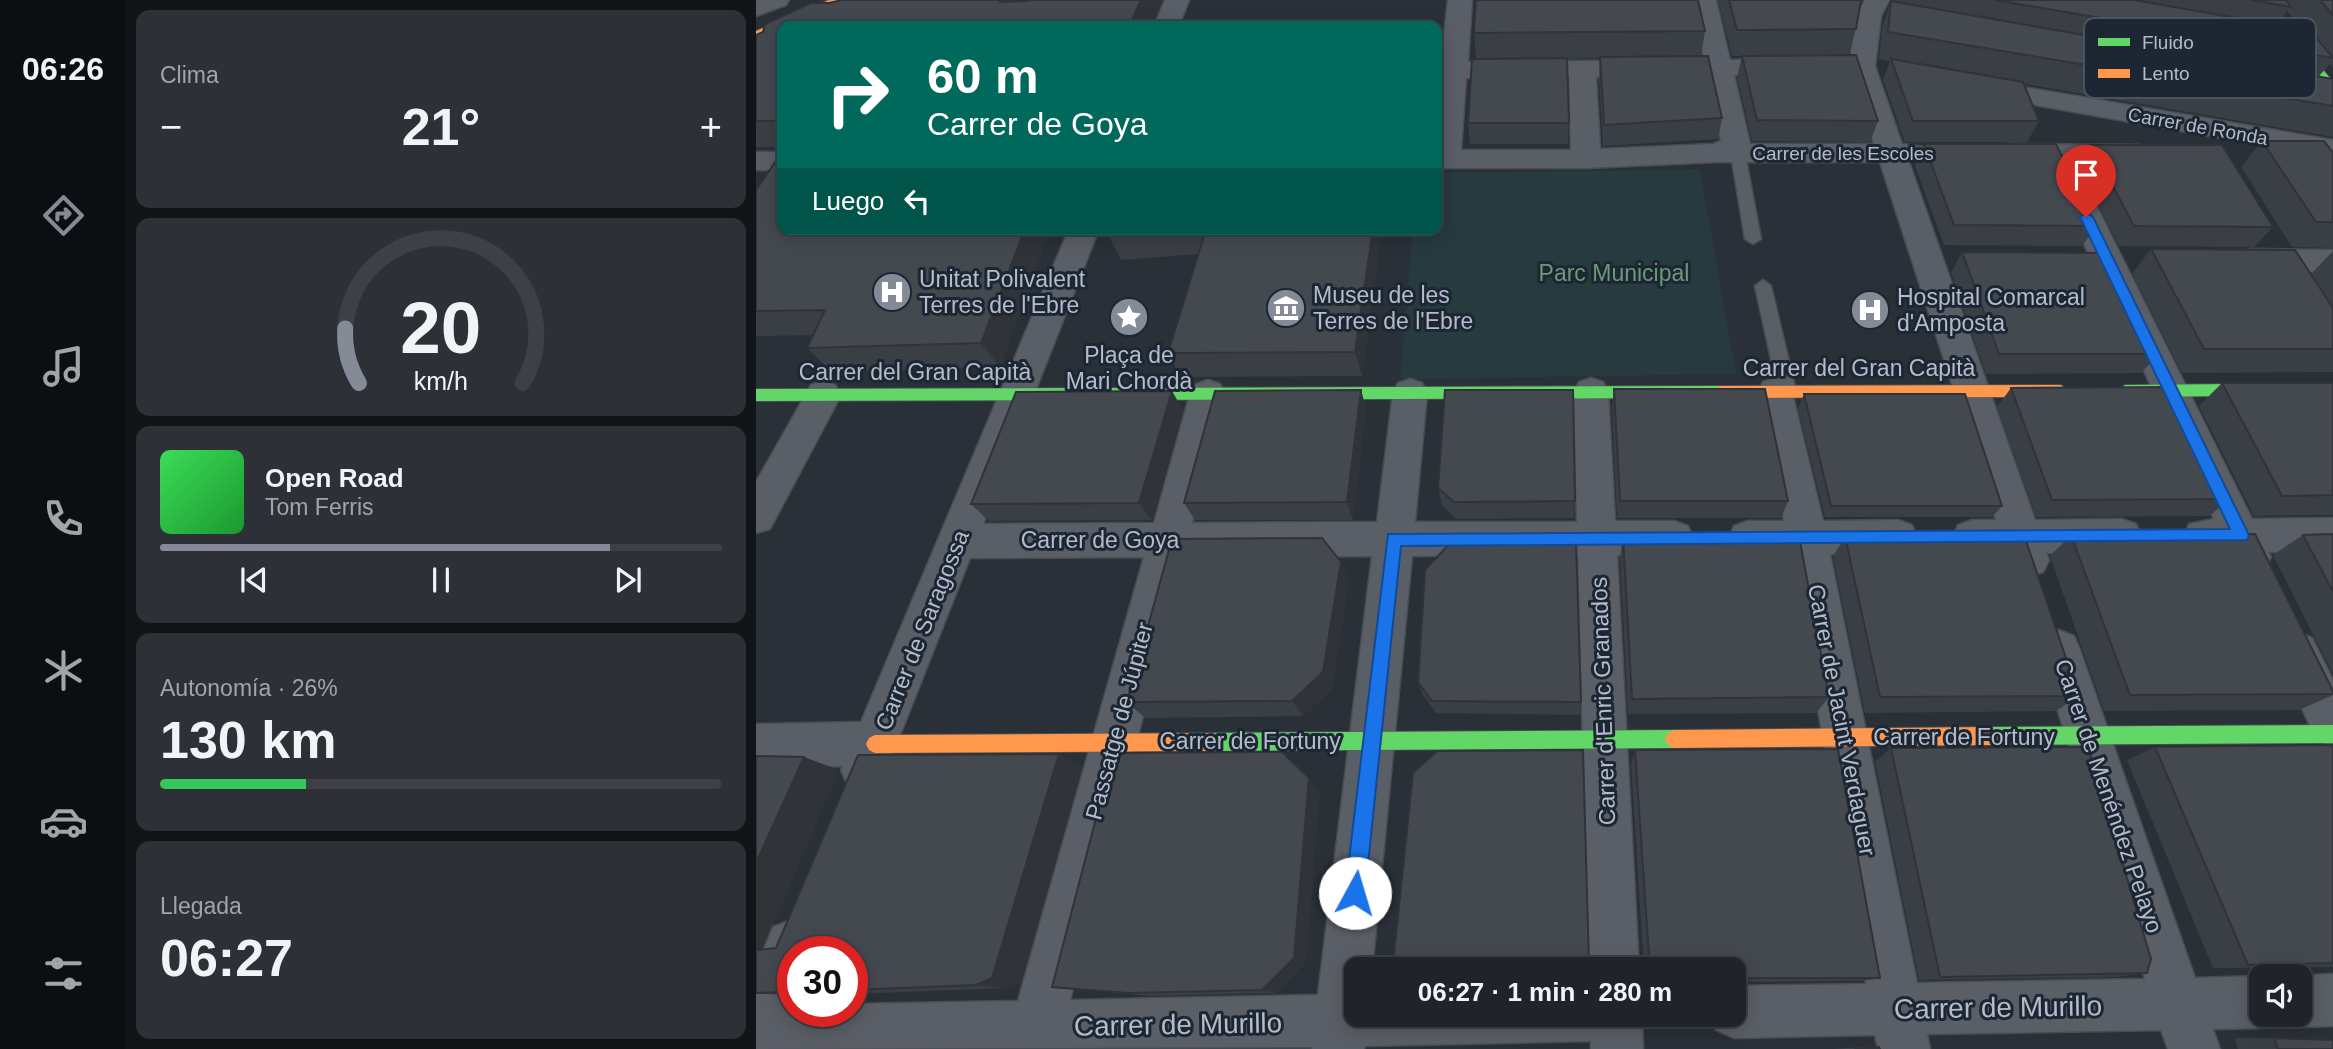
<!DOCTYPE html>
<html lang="es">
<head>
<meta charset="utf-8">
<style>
	:root { --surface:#20242a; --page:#2d3036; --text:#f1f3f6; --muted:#a2a4a8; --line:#3d4147; --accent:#848b96 }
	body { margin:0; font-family:Helvetica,sans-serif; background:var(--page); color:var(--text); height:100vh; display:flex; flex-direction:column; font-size:26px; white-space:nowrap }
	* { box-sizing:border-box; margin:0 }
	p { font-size:23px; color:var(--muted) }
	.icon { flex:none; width:38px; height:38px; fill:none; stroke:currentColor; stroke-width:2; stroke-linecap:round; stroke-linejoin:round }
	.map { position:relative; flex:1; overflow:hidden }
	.sheet { display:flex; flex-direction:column; gap:10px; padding:10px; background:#121417; width:630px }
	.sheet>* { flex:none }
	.hud { position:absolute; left:21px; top:21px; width:665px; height:214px; border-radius:14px; box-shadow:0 4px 18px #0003,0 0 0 2px var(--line); background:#00695c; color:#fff; overflow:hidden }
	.tools { position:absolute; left:1493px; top:964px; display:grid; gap:14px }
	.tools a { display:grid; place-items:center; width:63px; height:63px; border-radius:14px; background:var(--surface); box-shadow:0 4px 18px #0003,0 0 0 2px var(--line); font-size:35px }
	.speed { position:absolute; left:21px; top:936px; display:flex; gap:14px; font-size:35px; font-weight:700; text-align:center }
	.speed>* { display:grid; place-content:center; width:91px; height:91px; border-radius:50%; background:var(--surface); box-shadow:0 4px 18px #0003,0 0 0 2px var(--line); line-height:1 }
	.speed .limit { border:10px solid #d22; background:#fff; color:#111 }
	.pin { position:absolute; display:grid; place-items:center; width:60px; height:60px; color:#fff; margin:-72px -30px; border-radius:50% 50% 50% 0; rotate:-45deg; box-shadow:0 0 7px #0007 }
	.pin .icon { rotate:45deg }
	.me { position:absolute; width:77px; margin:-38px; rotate:6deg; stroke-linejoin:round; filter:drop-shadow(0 0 5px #0008) }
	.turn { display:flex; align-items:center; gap:24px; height:147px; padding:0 35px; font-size:32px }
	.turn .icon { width:91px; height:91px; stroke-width:2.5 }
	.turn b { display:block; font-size:49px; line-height:60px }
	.then { display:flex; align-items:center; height:66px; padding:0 35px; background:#0003; gap:14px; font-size:26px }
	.big { font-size:52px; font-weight:800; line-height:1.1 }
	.sheet .card { flex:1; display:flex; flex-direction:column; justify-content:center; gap:10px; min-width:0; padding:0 24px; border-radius:14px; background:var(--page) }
	.sheet .dial { align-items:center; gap:0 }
	.dial svg { height:182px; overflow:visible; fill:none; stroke:var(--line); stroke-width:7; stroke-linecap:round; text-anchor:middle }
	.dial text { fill:var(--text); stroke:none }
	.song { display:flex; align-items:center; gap:21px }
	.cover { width:84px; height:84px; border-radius:10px; background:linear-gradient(135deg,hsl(130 70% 55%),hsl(130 70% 35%)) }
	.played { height:7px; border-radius:4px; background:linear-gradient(90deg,var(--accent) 80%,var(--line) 80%) }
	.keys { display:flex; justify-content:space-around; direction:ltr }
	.heat { display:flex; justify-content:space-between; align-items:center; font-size:38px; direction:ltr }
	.charge { height:10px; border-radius:5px; background:linear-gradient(90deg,#34c759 26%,var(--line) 0) }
	.trip { position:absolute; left:588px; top:957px; width:402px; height:70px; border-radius:14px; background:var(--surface); box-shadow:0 4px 18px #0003,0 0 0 2px var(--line); font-weight:800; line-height:70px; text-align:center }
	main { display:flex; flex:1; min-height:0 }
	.dock { display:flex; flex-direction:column; width:126px; justify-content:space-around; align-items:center; background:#0d0e11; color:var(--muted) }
	.dock .icon { width:49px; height:49px }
	.dock .active { color:var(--accent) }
	.dock b { font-size:32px; color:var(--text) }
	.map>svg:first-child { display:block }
	.green { fill:#273a3e }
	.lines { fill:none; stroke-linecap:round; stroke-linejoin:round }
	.lane-casing { stroke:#484c53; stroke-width:3 }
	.street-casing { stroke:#484c53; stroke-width:3 }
	.fast-casing { stroke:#484c53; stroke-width:2 }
	.slow-casing { stroke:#484c53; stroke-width:2 }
	.lane { fill:#5a5e66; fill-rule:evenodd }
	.street { fill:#5a5e66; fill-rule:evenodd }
	.fast { fill:#63d668; fill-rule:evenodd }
	.slow { fill:#ff974d; fill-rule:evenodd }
	.wall { fill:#3a3f45; fill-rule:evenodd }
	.shaded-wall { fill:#303338 }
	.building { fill:#444950; stroke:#303338; stroke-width:2 }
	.route { fill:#1a73e8; stroke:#114b97; stroke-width:2 }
	.labels { text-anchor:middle; stroke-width:6; stroke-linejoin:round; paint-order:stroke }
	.far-street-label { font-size:19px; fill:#b4bcc9; stroke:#1d2633 }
	.park-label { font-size:23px; fill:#6b9a76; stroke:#1d2633 }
	.poi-label { font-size:23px; fill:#b4bcc9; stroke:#1d2633; text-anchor:start }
	.street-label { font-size:23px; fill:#b4bcc9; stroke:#1d2633 }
	.near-street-label { font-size:28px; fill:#b4bcc9; stroke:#1d2633 }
	.key { fill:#1d2633; stroke:#4a5360; stroke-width:2 }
	.key-label { font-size:19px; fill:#b4bcc9 }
</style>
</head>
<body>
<main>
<nav class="dock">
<b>06:26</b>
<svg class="icon active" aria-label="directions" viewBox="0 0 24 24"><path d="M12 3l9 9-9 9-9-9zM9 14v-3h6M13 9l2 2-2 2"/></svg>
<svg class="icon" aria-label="music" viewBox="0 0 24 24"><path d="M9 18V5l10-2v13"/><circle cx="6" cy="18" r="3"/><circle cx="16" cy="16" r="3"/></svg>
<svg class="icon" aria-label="phone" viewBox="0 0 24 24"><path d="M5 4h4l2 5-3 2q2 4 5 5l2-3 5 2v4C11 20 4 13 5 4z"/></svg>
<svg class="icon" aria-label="climate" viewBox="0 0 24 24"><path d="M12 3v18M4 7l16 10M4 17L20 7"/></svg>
<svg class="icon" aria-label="car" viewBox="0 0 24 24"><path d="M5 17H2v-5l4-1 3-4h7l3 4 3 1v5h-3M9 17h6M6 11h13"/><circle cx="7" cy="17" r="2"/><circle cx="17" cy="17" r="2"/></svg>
<svg class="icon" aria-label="filters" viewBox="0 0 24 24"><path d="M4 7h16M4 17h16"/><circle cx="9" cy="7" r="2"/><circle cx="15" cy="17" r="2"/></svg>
</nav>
<section class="sheet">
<div class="card"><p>Clima</p>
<div class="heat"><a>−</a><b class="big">21°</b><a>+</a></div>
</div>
<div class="card dial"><svg viewBox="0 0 100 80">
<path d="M14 69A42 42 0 1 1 86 69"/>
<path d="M14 69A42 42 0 0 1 8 45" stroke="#848b96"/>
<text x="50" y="56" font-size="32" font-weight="700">20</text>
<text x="50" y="72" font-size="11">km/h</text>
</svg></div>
<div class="card">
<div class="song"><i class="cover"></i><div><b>Open Road</b><p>Tom Ferris</p></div></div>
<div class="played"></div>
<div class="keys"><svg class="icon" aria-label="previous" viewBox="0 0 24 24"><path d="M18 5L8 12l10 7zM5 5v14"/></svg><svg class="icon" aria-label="pause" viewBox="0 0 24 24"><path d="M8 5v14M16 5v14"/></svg><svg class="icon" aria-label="next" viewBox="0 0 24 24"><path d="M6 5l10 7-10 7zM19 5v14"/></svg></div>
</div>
<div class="card"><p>Autonomía · 26%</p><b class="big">130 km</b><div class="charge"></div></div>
<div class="card"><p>Llegada</p><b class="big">06:27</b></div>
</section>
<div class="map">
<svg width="1577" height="1049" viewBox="0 0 1577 1049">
	<rect width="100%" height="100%" fill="#2a3038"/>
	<path class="green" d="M944 169 980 374 644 379 657 229H681V173Z"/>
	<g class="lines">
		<g class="lane-casing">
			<g id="lane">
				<path d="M982 149 989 154 1005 239 997 244 989 239 975 154Z"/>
				<path d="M1007 280 1015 286 1040 391 1037 396H1025L1022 391 999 286Z"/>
			</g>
		</g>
		<g class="street-casing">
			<g id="street">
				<path d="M0 0H33L30 5 0 16Z"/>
				<path d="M409 0H433L423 26H398Z"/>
				<path d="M692 0H716L712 62 948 60 936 0H960L974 60 1036 59 1045 61 1049 67 1045 73 1036 75H978L994 144H1118L1093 66 1101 16 1109 0H1133L1125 16 1119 66 1146 144 1168 147 1172 153 1168 159 1153 162 1279 520 1366 519 1380 524 1385 536 1380 548 1366 553H1290L1293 560 1287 572 1273 577 1259 572 1251 554H1216L1202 549 1197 537 1202 525 1216 520H1240L1124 162H961L830 168H681L684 78H681V62H685ZM951 76 965 141 957 144 844 149 840 77ZM813 77 815 150H705L710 78Z"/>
				<path d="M1220 79 1577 140V158L1211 93 1207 87 1211 81Z"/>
				<path d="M1253 144 1382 145 1392 148 1396 154 1392 160 1382 163 1253 162 1243 159 1239 153 1243 147Z"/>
				<rect x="0" y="152" width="26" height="18"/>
				<path d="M1314 173 1324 176 1329 183 1496 519 1577 518V552H1512L1515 557 1509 569 1495 574 1481 569 1473 553H1447L1433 548 1428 536 1433 524 1458 519 1299 183 1304 176Z"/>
				<path d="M313 229H343L227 524 398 523 434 394 440 384 452 380 464 384 470 394 436 523 621 522 637 393 642 383 654 379 666 383 671 393 659 522H821L818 392 823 382 835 378 847 382 852 392 859 521H918L932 526 937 538 932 550 918 555H861L883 970H833L822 555 656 556 616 970H600V1015H886L887 1049H835V1041L609 1046 608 1049H556V1047L0 1049V968L17 927 35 920 53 927 60 945 57 952H37V1012H96V1004L262 1001 388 557 214 558 124 786 108 793 92 786 85 770 87 766 0 768V724L105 722ZM616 556 562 995 314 1000 428 557Z"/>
				<path d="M1495 249 1577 250V272L1495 271 1484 268 1479 260 1484 252Z"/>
				<path d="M1019 378 1031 382 1036 392 1067 521 1142 520 1156 525 1161 537 1156 549 1142 554H1074L1161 983 1389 979 1282 650 1288 636 1303 630 1318 636 1324 650 1439 978 1505 976V1015H1544V976H1541L1577 974V1026L1544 1027 1525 1016 1523 1020 1505 1028 1457 1029 1464 1049H1412L1405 1030 1171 1034 1174 1049H1122L1119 1035 978 1038 960 1030 953 1015H978V986L1110 984 1035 555H992L978 550 973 538 978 526 992 521H1028L1002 392 1007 382Z"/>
				<path d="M67 381 79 385 85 395 14 529 0 533V482L55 385Z"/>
				<path d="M1541 632 1556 638 1577 680V747L1561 741 1520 652 1526 638Z"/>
			</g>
		</g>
		<g class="fast-casing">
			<g id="fast">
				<path d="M1501 0H1511L1577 82V92L1573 91Z"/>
				<path d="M1577 383V395L1369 397 1362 391 1369 385Z"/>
				<path d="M963 386 970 392 963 398 0 401V389Z"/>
				<path d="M1577 725V743L1234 745 1228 742 1225 736 1228 730 1234 727Z"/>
				<path d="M918 730 924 733 927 739 924 745 918 748 455 751 449 748 446 742 449 736 455 733Z"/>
			</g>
		</g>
		<g class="slow-casing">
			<g id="slow">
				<path d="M73 0H87L0 38V31Z"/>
				<path d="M1305 385 1312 391 1305 397 963 398 956 392 963 386Z"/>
				<path d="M1234 727 1240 730 1243 736 1240 742 1234 745 918 748 912 745 909 739 912 733 918 730Z"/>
				<path d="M455 733 461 736 464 742 461 748 455 751 119 753 113 750 110 744 113 738 119 735Z"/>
			</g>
		</g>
		<use href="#lane" class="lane"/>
		<use href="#street" class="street"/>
		<use href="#fast" class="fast"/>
		<use href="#slow" class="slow"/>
	</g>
	<g class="wall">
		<path d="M271 0 270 1 406 0 395 26H26V147H0V35L73 3Z"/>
		<path d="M962 0H1106L1104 5 1100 29 1092 55 1122 121 1114 142 996 141 981 78 986 56H976Z"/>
		<path d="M1135 0H1577V68L1574 64 1563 76 1577 106V137L1268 84 1283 121 1271 142H1149L1127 80 1134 61 1123 59 1126 28ZM1531 11 1546 29 1521 25Z"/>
		<path d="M949 31 945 56 966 118 962 139 847 146 843 79 844 58 811 59 812 144H714L712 123 720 59 718 33Z"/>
		<path d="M1506 141 1577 153V248L1536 247 1485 167Z"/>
		<path d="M1168 144 1340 226 1326 246 1188 245 1159 166Z"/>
		<path d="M1335 145 1517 227 1498 247 1363 246 1322 166Z"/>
		<path d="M0 190 26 229H294L244 367 76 372 51 348 57 335 0 336Z"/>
		<path d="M353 229H626L606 376 425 377 412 353 442 254 365 260 352 235Z"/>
		<path d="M1395 249 1555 274 1577 251V372L1426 373 1376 274Z"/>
		<path d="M1206 252 1403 354 1385 373 1230 374 1195 273Z"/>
		<path d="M1466 383H1577V515L1498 516 1443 406Z"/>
		<path d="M1255 388 1474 499 1453 516 1280 517 1241 407Z"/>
		<path d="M858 389 1032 501 1025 518H861L856 408Z"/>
		<path d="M605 390 610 409 597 520H439L428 503Z"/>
		<path d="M1048 394 1246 506 1236 517H1069L1042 408Z"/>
		<path d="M427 410 396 520 233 521 215 504Z"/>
		<path d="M682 488 819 501 818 518 700 519 686 505Z"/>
		<path d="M1577 534V674L1517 555 1547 535Z"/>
		<path d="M1315 535 1577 691V695L1543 710 1348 711 1294 556Z"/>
		<path d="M1089 536 1323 696 1300 711 1109 713 1077 557Z"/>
		<path d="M867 537 1073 697 1060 713 872 714 864 558Z"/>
		<path d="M593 581 576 689 547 716 389 718 371 702Z"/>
		<path d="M662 682 825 702 824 715 680 713 667 695Z"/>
		<path d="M1577 745V967L1457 968 1371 760 1399 747Z"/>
		<path d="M1135 748 1391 973 1360 977 1163 980 1119 762Z"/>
		<path d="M879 750 1124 978 1107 981 978 982V970H888L875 763Z"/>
		<path d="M303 754 326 767 265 982 250 988 96 994V952H37V996L0 993V756L83 770 6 949 20 948Z"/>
		<path d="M564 790 550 962 521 993 394 996 296 987Z"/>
		<path d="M1479 1038H1518L1577 1049H1482Z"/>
		<path d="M1105 1047H1123L1124 1049H1077Z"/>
	</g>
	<g class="shaded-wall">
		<path d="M245 0H271L258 26 244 2Z"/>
		<path d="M385 0H406L395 26H373Z"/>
		<path d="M269 229H294L244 367 225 343Z"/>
		<path d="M617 229H626L606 376 599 352Z"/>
		<path d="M605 390 610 409 597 520 591 502Z"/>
		<path d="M416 391 427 410 396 520 383 503Z"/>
		<path d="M585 562 593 581 576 689 547 716 536 701Z"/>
		<path d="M303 754 326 767 265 982 250 988 220 985Z"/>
		<path d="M48 757 83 770 0 962V863Z"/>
		<path d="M553 778 564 790 550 962 521 993 506 990Z"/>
	</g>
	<g class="building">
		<path d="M86 0H245L244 2 272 1 273 0H385L373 26H365L349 22 347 26H26V121H0V35L7 32 9 24 55 3H73Z"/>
		<path d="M720 0H942L949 31 718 33Z"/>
		<path d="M973 0H1105L1100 29 981 30Z"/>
		<path d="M1239 0H1378L1555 31 1577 58Z"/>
		<path d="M1495 0H1530L1535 7Z"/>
		<path d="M1564 0H1577V15Z"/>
		<path d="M1135 1 1577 79V106L1132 32Z"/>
		<path d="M1100 55 1122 121 1001 120 986 56Z"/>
		<path d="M952 56 966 118 848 125 844 57Z"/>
		<path d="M811 58 813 123H712L716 59Z"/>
		<path d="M1135 59 1267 82 1283 121H1157Z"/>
		<path d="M1506 141H1568L1577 153V222H1560Z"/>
		<path d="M1168 144H1300L1340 226 1198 225Z"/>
		<path d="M1335 145H1466L1517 227 1378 226Z"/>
		<path d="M26 152V229H269L225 343 51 348 69 310 0 311V190Z"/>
		<path d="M353 229H429L352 235Z"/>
		<path d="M450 229H617L599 352 412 353Z"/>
		<path d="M1395 249 1539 250 1577 308V349H1448Z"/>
		<path d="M1206 252 1353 253 1403 354H1243Z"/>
		<path d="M1466 383H1577V495L1526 496Z"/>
		<path d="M1419 387 1474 499 1296 500 1255 388Z"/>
		<path d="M858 389H1009L1032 501H864Z"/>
		<path d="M605 390 591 502 428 503 459 391Z"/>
		<path d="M689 390H817L819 501 698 502 682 488Z"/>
		<path d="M416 391 383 503 215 504 260 392Z"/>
		<path d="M1048 394H1209L1246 506H1075Z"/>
		<path d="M1499 534 1577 691V694L1374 695 1315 535Z"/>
		<path d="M1577 534V592L1547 535Z"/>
		<path d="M1268 535 1323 696 1124 697 1089 536Z"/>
		<path d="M1043 536 1073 697 876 699 867 537Z"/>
		<path d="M566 538 585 562 567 672 536 701 371 702 416 539Z"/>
		<path d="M820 541 825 702 676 701 662 682 669 570 695 542Z"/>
		<path d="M1577 745V963L1492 965 1399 747Z"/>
		<path d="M1332 747 1395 959 1391 973 1184 977 1135 748Z"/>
		<path d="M1082 749 1124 978H978V970H894L879 750Z"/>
		<path d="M827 750 833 966 836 970H643L637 964 657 773 681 751Z"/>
		<path d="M526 752 553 778 538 958 506 990 372 993 296 987 357 753Z"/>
		<path d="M303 754 236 978 220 985 96 990V952H37V992L0 993V950L20 948 102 755Z"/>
		<path d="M0 756 48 757 0 863Z"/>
		<path d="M1518 1038 1577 1040V1049H1522Z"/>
		<path d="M1123 1047 1124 1049H1098Z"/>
	</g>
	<path class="route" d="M1330 213 1337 217 1491 531 1493 536 1491 540 645 546 609 893 606 900 599 903 592 900 589 893 632 534 1474 529 1324 217Z"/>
	<defs>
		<g id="hospital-disc" transform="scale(2.0125)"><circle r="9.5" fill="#848b96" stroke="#1d2633"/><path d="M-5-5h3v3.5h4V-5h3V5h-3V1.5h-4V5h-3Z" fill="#fff"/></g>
		<g id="museum-disc" transform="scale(2.0125)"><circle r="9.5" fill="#848b96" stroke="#1d2633"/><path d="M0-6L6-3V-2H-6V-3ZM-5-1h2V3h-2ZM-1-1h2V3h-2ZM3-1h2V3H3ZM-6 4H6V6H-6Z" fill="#fff"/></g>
		<g id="sight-disc" transform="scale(2.0125)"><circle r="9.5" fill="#848b96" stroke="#1d2633"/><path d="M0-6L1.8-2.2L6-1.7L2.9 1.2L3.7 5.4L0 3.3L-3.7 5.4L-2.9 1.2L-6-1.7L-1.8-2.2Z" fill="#fff"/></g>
	</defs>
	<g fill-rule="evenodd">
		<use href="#hospital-disc" x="136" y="292"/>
		<use href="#museum-disc" x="530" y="308"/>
		<use href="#hospital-disc" x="1114" y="310"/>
		<use href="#sight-disc" x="373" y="317"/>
	</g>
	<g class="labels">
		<g class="far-street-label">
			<text transform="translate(1442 126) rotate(10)" y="7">Carrer de Ronda</text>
			<text x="1087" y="160">Carrer de les Escoles</text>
		</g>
		<g class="park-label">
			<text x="858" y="281">Parc Municipal</text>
		</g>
		<g class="poi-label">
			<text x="163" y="287">Unitat Polivalent<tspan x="163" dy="26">Terres de l'Ebre</tspan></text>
			<text x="557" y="303">Museu de les<tspan x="557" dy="26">Terres de l'Ebre</tspan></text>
			<text x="1141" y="305">Hospital Comarcal<tspan x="1141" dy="26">d'Amposta</tspan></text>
			<text x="373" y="363" text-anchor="middle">Plaça de<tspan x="373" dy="26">Mari Chordà</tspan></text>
		</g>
		<g class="street-label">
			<text x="1103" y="376">Carrer del Gran Capità</text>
			<text x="159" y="380">Carrer del Gran Capità</text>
			<text x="344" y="548">Carrer de Goya</text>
			<text transform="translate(166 630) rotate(-68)" y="8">Carrer de Saragossa</text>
			<text transform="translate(847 701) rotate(-92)" y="8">Carrer d'Enric Granados</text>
			<text transform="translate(1086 720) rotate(79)" y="8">Carrer de Jacint Verdaguer</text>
			<text transform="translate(363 721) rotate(-75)" y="8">Passatge de Júpiter</text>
			<text x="1208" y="745">Carrer de Fortuny</text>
			<text x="494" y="749">Carrer de Fortuny</text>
			<text transform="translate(1353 796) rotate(71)" y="8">Carrer de Menéndez Pelayo</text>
		</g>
		<g class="near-street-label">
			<text transform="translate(1242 1007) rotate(-1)" y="10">Carrer de Murillo</text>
			<text transform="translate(422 1024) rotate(-1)" y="10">Carrer de Murillo</text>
		</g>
	</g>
	<rect x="1328" y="18" width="232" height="80" rx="10" class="key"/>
	<rect x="1342" y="38" width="32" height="8" fill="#63d668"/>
	<rect x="1342" y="69" width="32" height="9" fill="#ff974d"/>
	<g class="key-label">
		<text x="1386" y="49">Fluido</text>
		<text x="1386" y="80">Lento</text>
	</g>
</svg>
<div class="tools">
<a><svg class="icon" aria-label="sound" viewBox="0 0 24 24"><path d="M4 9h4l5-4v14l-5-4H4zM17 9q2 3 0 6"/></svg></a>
</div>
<div class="speed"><div class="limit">30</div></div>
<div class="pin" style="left:1330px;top:217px;background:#d93025"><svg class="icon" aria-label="arrive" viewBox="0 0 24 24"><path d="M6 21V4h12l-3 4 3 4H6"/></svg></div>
<svg class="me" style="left:599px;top:893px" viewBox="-20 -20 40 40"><circle r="19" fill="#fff"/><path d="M0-13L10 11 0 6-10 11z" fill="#1a73e8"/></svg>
<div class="trip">06:27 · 1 min · 280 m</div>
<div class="hud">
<div class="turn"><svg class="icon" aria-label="right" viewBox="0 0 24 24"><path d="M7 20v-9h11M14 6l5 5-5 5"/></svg><div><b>60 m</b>Carrer de Goya</div></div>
<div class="then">Luego<svg class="icon" aria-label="left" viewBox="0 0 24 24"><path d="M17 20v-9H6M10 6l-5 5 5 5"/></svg></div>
</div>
</div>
</main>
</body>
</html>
